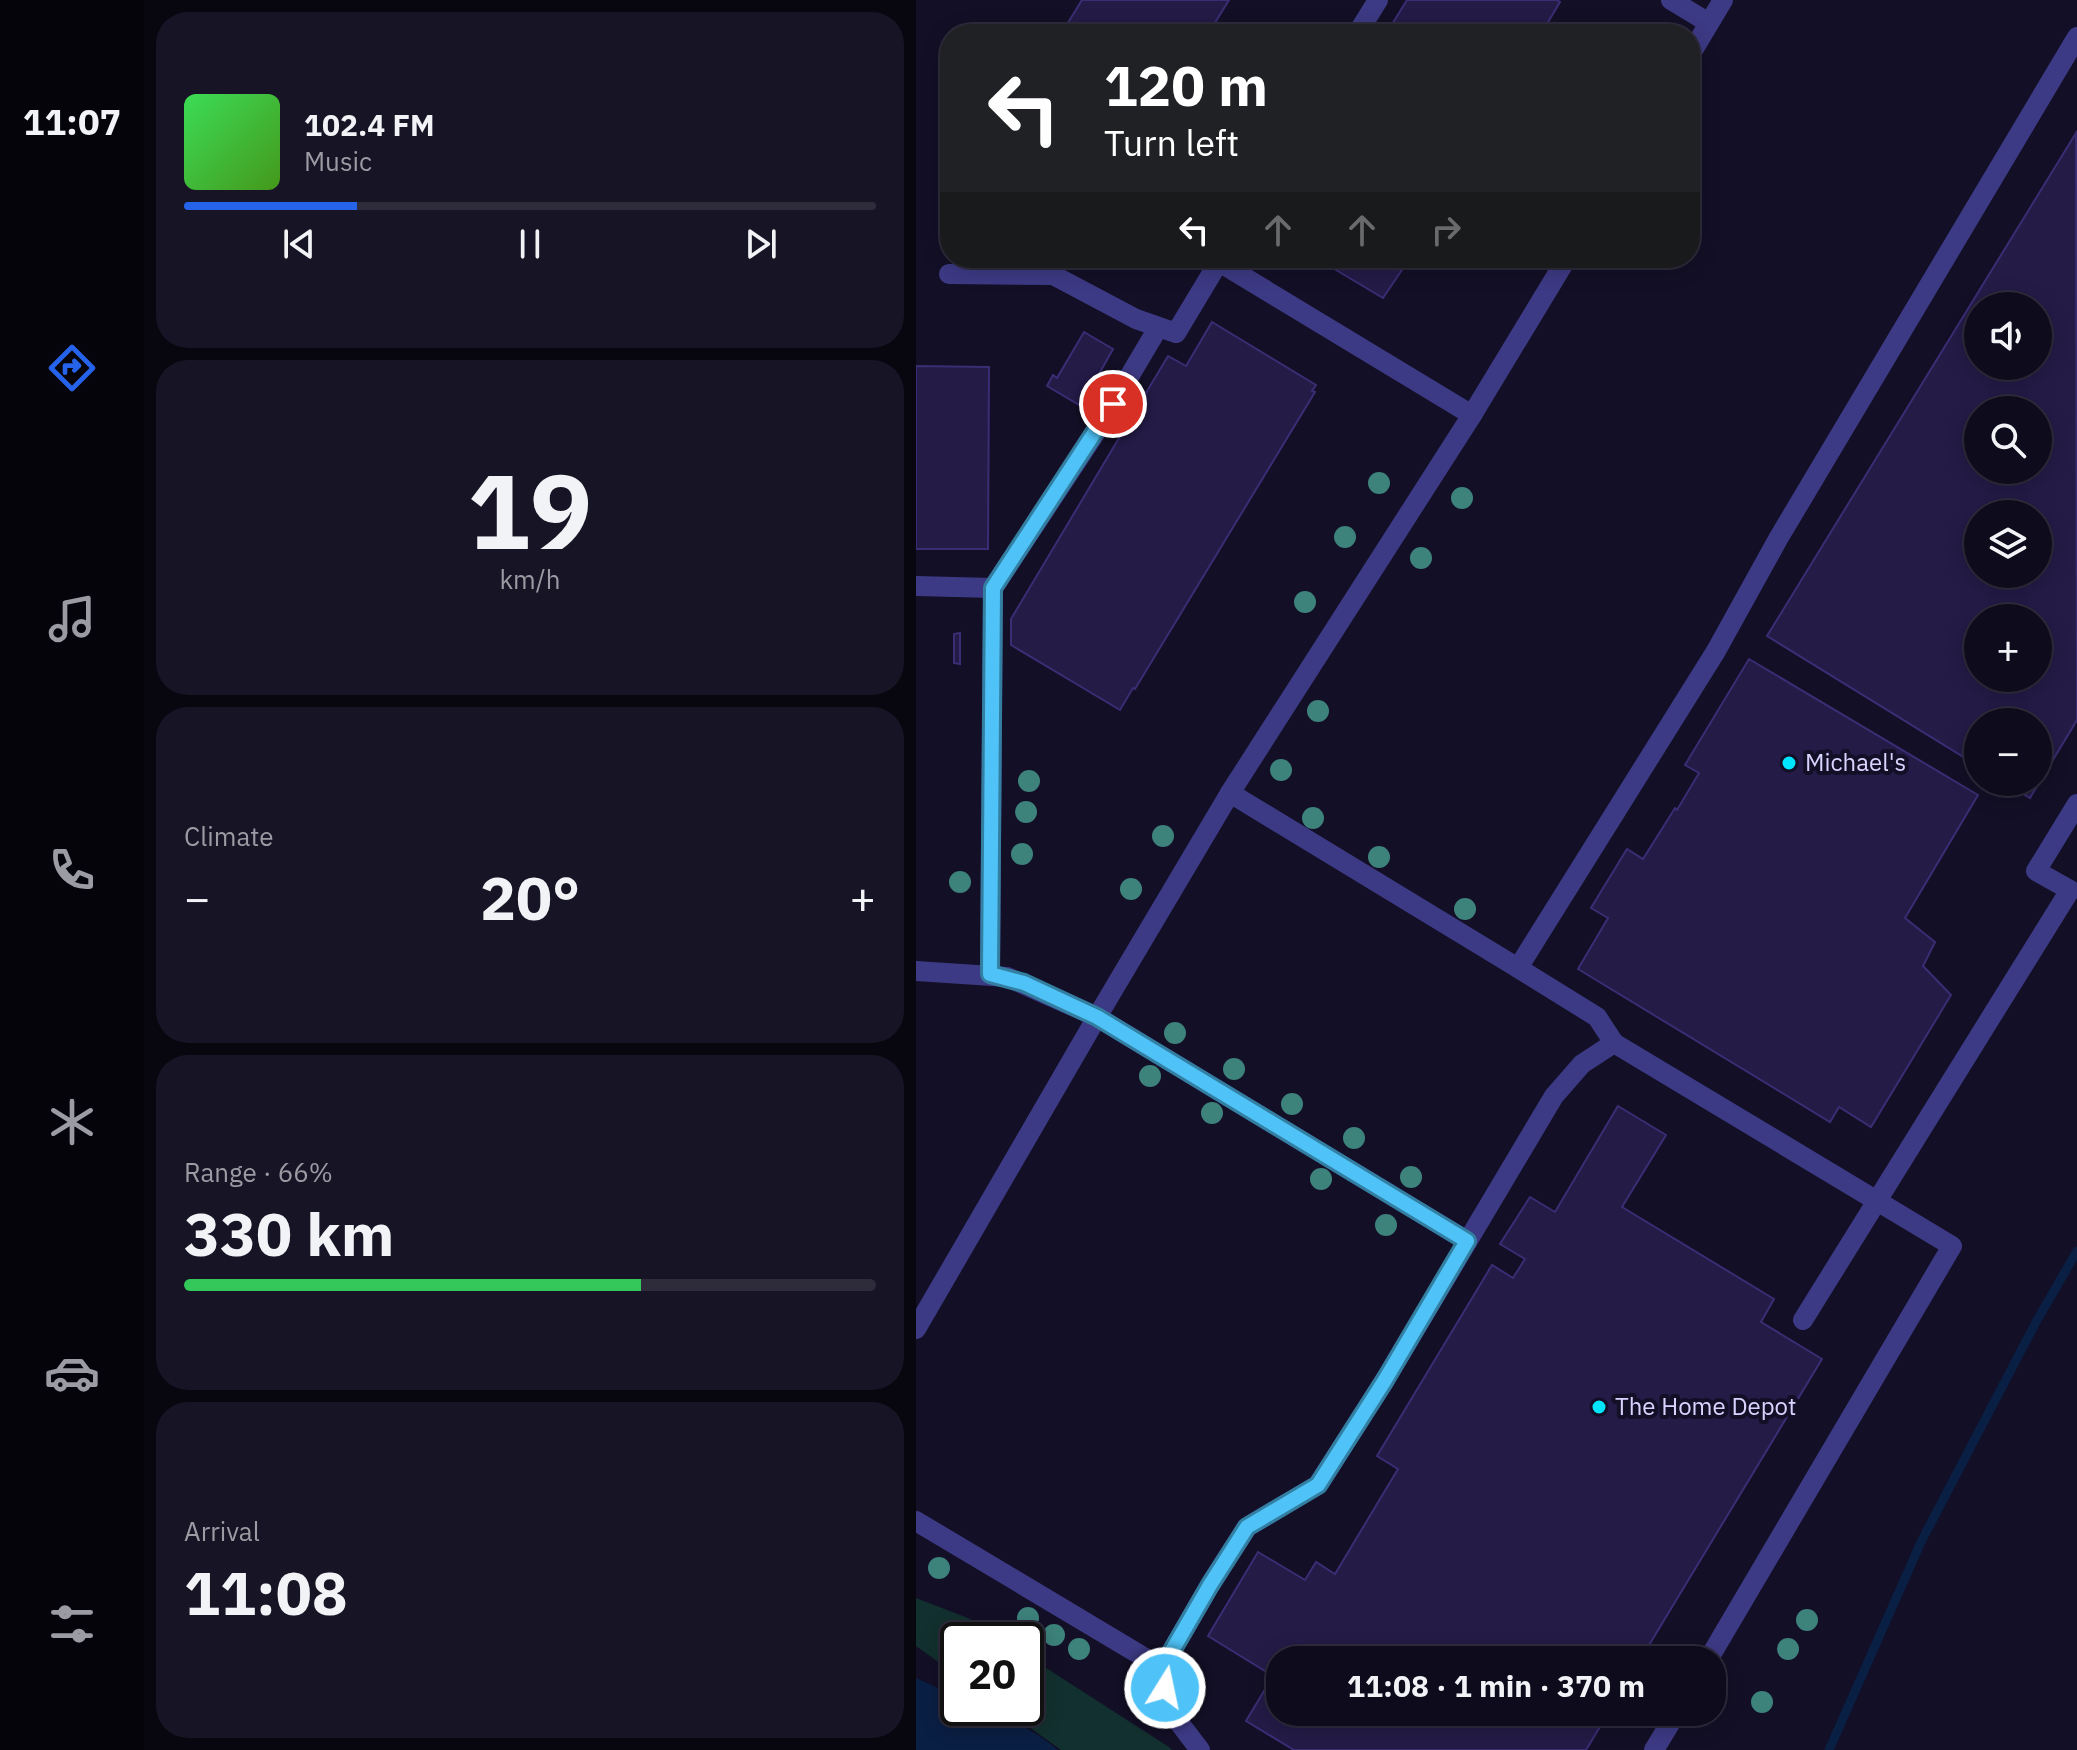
<!DOCTYPE html>
<html lang="en">
<head>
<meta charset="utf-8">
<style>
	:root { --surface:#0e0b1c; --page:#171425; --text:#f1f3f6; --muted:#9b9ba3; --line:#2e2b3b; --accent:#2563eb }
	body { margin:0; font-family:"IBM Plex Sans",sans-serif; background:var(--page); color:var(--text); height:100vh; display:flex; flex-direction:column; font-size:30px; white-space:nowrap }
	* { box-sizing:border-box; margin:0 }
	p { font-size:26px; color:var(--muted) }
	.icon { flex:none; width:44px; height:44px; fill:none; stroke:currentColor; stroke-width:2; stroke-linecap:round; stroke-linejoin:round }
	.map { position:relative; flex:1; overflow:hidden }
	.drawer { display:flex; flex-direction:column; gap:12px; padding:12px; background:#08060f; width:772px }
	.drawer>* { flex:none }
	.guide { position:absolute; left:24px; top:24px; width:760px; height:244px; border-radius:32px; box-shadow:0 4px 20px #0003,0 0 0 2px var(--line); background:#202124; color:#fff; overflow:hidden }
	.tools { position:absolute; left:1048px; top:292px; display:grid; gap:16px }
	.tools a { display:grid; place-items:center; width:88px; height:88px; border-radius:50%; background:var(--surface); box-shadow:0 4px 20px #0003,0 0 0 2px var(--line); font-size:40px }
	.speed { position:absolute; left:24px; top:1622px; display:flex; gap:16px; font-size:40px; font-weight:700; text-align:center }
	.speed>* { display:grid; place-content:center; width:104px; height:104px; border-radius:50%; background:var(--surface); box-shadow:0 4px 20px #0003,0 0 0 2px var(--line); line-height:1 }
	.speed .limit { border:4px solid #111; border-radius:12px; background:#fff; color:#111 }
	.pin { position:absolute; display:grid; place-items:center; width:68px; height:68px; color:#fff; margin:-34px; border:4px solid #fff; border-radius:50%; box-shadow:0 2px 8px #0007 }
	.me { position:absolute; width:88px; margin:-44px; rotate:10deg; stroke-linejoin:round; filter:drop-shadow(0 0 6px #0008) }
	.turn { display:flex; align-items:center; gap:28px; height:168px; padding:0 32px; font-size:36px }
	.turn .icon { width:104px; height:104px; stroke-width:2.5 }
	.turn b { display:block; font-size:56px; line-height:68px }
	.lanes { display:flex; align-items:center; height:76px; padding:0 32px; background:#0003; justify-content:center; gap:40px; direction:ltr }
	.lanes .off { opacity:.35 }
	.big { font-size:60px; font-weight:800; line-height:1.1 }
	.drawer .tile { flex:1; display:flex; flex-direction:column; justify-content:center; gap:12px; min-width:0; padding:0 28px; border-radius:32px; background:var(--page) }
	.drawer .dial { align-items:center; gap:0 }
	.dial b { font-size:104px; line-height:1 }
	.song { display:flex; align-items:center; gap:24px }
	.cover { width:96px; height:96px; border-radius:12px; background:linear-gradient(135deg,hsl(130 70% 55%),hsl(100 70% 35%)) }
	.played { height:8px; border-radius:4px; background:linear-gradient(90deg,var(--accent) 25%,var(--line) 25%) }
	.keys { display:flex; justify-content:space-around; direction:ltr }
	.heat { display:flex; justify-content:space-between; align-items:center; font-size:44px; direction:ltr }
	.charge { height:12px; border-radius:6px; background:linear-gradient(90deg,#34c759 66%,var(--line) 0) }
	.trip { position:absolute; left:350px; top:1646px; width:460px; height:80px; border-radius:32px; background:var(--surface); box-shadow:0 4px 20px #0003,0 0 0 2px var(--line); font-weight:800; line-height:80px; text-align:center }
	main { display:flex; flex:1; min-height:0 }
	.tab-bar { display:flex; flex-direction:column; width:144px; justify-content:space-around; align-items:center; background:#06040b; color:var(--muted) }
	.tab-bar .icon { width:56px; height:56px }
	.tab-bar .selected { color:var(--accent) }
	.tab-bar b { font-size:36px; color:var(--text) }
	.map>svg:first-child { display:block }
	.green { fill:#12302f }
	.water { fill:#0a1f44 }
	.lines { fill:none; stroke-linecap:round; stroke-linejoin:round }
	.stream { stroke:#0a1f44; stroke-width:9 }
	.building { fill:#241b47; stroke:#3b2d73; stroke-width:2; fill-rule:evenodd }
	.minor { stroke:#3d3a85; stroke-width:20 }
	.tree { fill:#3d827b }
	.route-casing { stroke:#337fa1; stroke-width:20 }
	.route { stroke:#4fc3f7; stroke-width:14 }
	.poi-dot { fill:#00e5ff; stroke:#130f26; stroke-width:3 }
	.labels { text-anchor:middle; stroke-width:8; stroke-linejoin:round; paint-order:stroke }
	.poi-label { font-size:24px; fill:#d9d4ff; stroke:#130f26; text-anchor:start }
</style>
</head>
<body>
<main>
<nav class="tab-bar">
<b>11:07</b>
<svg class="icon selected" aria-label="directions" viewBox="0 0 24 24"><path d="M12 3l9 9-9 9-9-9zM9 14v-3h6M13 9l2 2-2 2"/></svg>
<svg class="icon" aria-label="music" viewBox="0 0 24 24"><path d="M9 18V5l10-2v13"/><circle cx="6" cy="18" r="3"/><circle cx="16" cy="16" r="3"/></svg>
<svg class="icon" aria-label="phone" viewBox="0 0 24 24"><path d="M5 4h4l2 5-3 2q2 4 5 5l2-3 5 2v4C11 20 4 13 5 4z"/></svg>
<svg class="icon" aria-label="climate" viewBox="0 0 24 24"><path d="M12 3v18M4 7l16 10M4 17L20 7"/></svg>
<svg class="icon" aria-label="car" viewBox="0 0 24 24"><path d="M5 17H2v-5l4-1 3-4h7l3 4 3 1v5h-3M9 17h6M6 11h13"/><circle cx="7" cy="17" r="2"/><circle cx="17" cy="17" r="2"/></svg>
<svg class="icon" aria-label="filters" viewBox="0 0 24 24"><path d="M4 7h16M4 17h16"/><circle cx="9" cy="7" r="2"/><circle cx="15" cy="17" r="2"/></svg>
</nav>
<section class="drawer">
<div class="tile">
<div class="song"><i class="cover"></i><div><b>102.4 FM</b><p>Music</p></div></div>
<div class="played"></div>
<div class="keys"><svg class="icon" aria-label="previous" viewBox="0 0 24 24"><path d="M18 5L8 12l10 7zM5 5v14"/></svg><svg class="icon" aria-label="pause" viewBox="0 0 24 24"><path d="M8 5v14M16 5v14"/></svg><svg class="icon" aria-label="next" viewBox="0 0 24 24"><path d="M6 5l10 7-10 7zM19 5v14"/></svg></div>
</div>
<div class="tile dial"><b>19</b><p>km/h</p></div>
<div class="tile"><p>Climate</p>
<div class="heat"><a>−</a><b class="big">20°</b><a>+</a></div>
</div>
<div class="tile"><p>Range · 66%</p><b class="big">330 km</b><div class="charge"></div></div>
<div class="tile"><p>Arrival</p><b class="big">11:08</b></div>
</section>
<div class="map">
<svg width="1161" height="1750" viewBox="0 0 1161 1750">
	<rect width="100%" height="100%" fill="#130f26"/>
	<g class="green">
		<path d="M0 1598 52 1618 86 1640H42V1676L0 1646Z"/>
		<path d="M110 1655 253 1747 256 1750H145L87 1708H110Z"/>
	</g>
	<path class="water" d="M0 1678 42 1697V1708C77 1708 115 1727 142 1750H0Z"/>
	<g class="lines">
		<path class="stream" d="M913 1750 1005 1542 1120 1322 1161 1251"/>
	</g>
	<g class="building">
		<path d="M166 0H313L292 34H145Z"/>
		<path d="M491 0H641L644 2 625 34H470Z"/>
		<path d="M1160 133 1161 720 1114 798 1088 782H1122V722H1062V766L851 636ZM1062 306H1122V366H1062ZM1062 410H1122V470H1062ZM1062 514H1122V574H1062ZM1062 618H1122V678H1062Z"/>
		<path d="M400 258H494L467 298Z"/>
		<path d="M296 322 400 385 396 391 399 392 219 689 217 688 204 710 95 645V619L252 356 270 366Z"/>
		<path d="M168 332 197 349 165 406 131 386 137 375 141 378Z"/>
		<path d="M0 366 73 367 72 549H0Z"/>
		<path d="M44 633V664L38 663V634Z"/>
		<path d="M833 659 1062 795 989 918 1019 942 1007 966 1035 995 955 1127 923 1107 914 1122 662 969 692 918 675 908 711 849 727 859 759 808 761 810 783 773 769 765Z"/>
		<path d="M702 1106 750 1135 706 1207 858 1299 845 1322 906 1359 724 1660H364V1712H693L670 1750H378L330 1721 357 1676 292 1636 342 1552 389 1580 400 1562 419 1574 482 1469 461 1456 576 1265 597 1278 609 1259 584 1244 614 1197 639 1212Z"/>
	</g>
	<g class="lines">
		<g class="minor">
			<path d="M755 0 793 23"/>
			<path d="M441 34 462 0"/>
			<path d="M774 55 807 0"/>
			<path d="M303 262 556 415"/>
			<path d="M33 274 137 275 220 319 260 333 305 258"/>
			<path d="M0 586 77 588 74 974"/>
			<path d="M77 588 182 429 242 328"/>
			<path d="M314 793 602 968 800 651 862 539 1161 37"/>
			<path d="M602 968 681 1017 698 1043"/>
			<path d="M0 971 91 977 181 1017 314 793 556 415 651 258"/>
			<path d="M887 1320 1154 890 1120 871 1161 804"/>
			<path d="M0 1329 181 1017 551 1241"/>
			<path d="M0 1521 246 1668"/>
			<path d="M284 1750 252 1708 246 1668 294 1585 331 1527 402 1485 469 1380 638 1096 666 1064 698 1043 1036 1246 792 1660"/>
			<path d="M738 1750 761 1712"/>
		</g>
	</g>
	<g class="tree">
		<circle cx="463" cy="483" r="11"/>
		<circle cx="546" cy="498" r="11"/>
		<circle cx="429" cy="537" r="11"/>
		<circle cx="505" cy="558" r="11"/>
		<circle cx="389" cy="602" r="11"/>
		<circle cx="402" cy="711" r="11"/>
		<circle cx="365" cy="770" r="11"/>
		<circle cx="113" cy="781" r="11"/>
		<circle cx="110" cy="812" r="11"/>
		<circle cx="397" cy="818" r="11"/>
		<circle cx="247" cy="836" r="11"/>
		<circle cx="106" cy="854" r="11"/>
		<circle cx="463" cy="857" r="11"/>
		<circle cx="44" cy="882" r="11"/>
		<circle cx="215" cy="889" r="11"/>
		<circle cx="549" cy="909" r="11"/>
		<circle cx="259" cy="1033" r="11"/>
		<circle cx="318" cy="1069" r="11"/>
		<circle cx="234" cy="1076" r="11"/>
		<circle cx="376" cy="1104" r="11"/>
		<circle cx="296" cy="1113" r="11"/>
		<circle cx="438" cy="1138" r="11"/>
		<circle cx="495" cy="1177" r="11"/>
		<circle cx="405" cy="1179" r="11"/>
		<circle cx="470" cy="1225" r="11"/>
		<circle cx="23" cy="1568" r="11"/>
		<circle cx="112" cy="1618" r="11"/>
		<circle cx="891" cy="1620" r="11"/>
		<circle cx="138" cy="1635" r="11"/>
		<circle cx="163" cy="1649" r="11"/>
		<circle cx="872" cy="1649" r="11"/>
		<circle cx="846" cy="1702" r="11"/>
	</g>
	<g class="lines">
		<g class="route-casing">
			<path id="route" d="M197 404 77 588 74 974 108 983 181 1017 551 1241 469 1380 402 1485 331 1527 294 1585 246 1668 249 1688"/>
		</g>
		<use href="#route" class="route"/>
	</g>
	<g class="poi-dot">
		<circle cx="873" cy="763" r="8"/>
		<circle cx="683" cy="1407" r="8"/>
	</g>
	<g class="labels">
		<g class="poi-label">
			<text x="889" y="771">Michael's</text>
			<text x="699" y="1415">The Home Depot</text>
		</g>
	</g>
</svg>
<div class="tools">
<a><svg class="icon" aria-label="sound" viewBox="0 0 24 24"><path d="M4 9h4l5-4v14l-5-4H4zM17 9q2 3 0 6"/></svg></a>
<a><svg class="icon" aria-label="search" viewBox="0 0 24 24"><circle cx="10" cy="10" r="6"/><path d="M15 15l6 6"/></svg></a>
<a><svg class="icon" aria-label="layers" viewBox="0 0 24 24"><path d="M12 4l9 5-9 5-9-5zM3 14l9 5 9-5"/></svg></a>
<a>+</a>
<a>−</a>
</div>
<div class="speed"><div class="limit">20</div></div>
<div class="pin" style="left:197px;top:404px;background:#d93025"><svg class="icon" aria-label="arrive" viewBox="0 0 24 24"><path d="M6 21V4h12l-3 4 3 4H6"/></svg></div>
<svg class="me" style="left:249px;top:1688px" viewBox="-20 -20 40 40"><circle r="17" fill="#4fc3f7" stroke="#fff" stroke-width="3"/><path d="M0-11L8 9 0 5-8 9z" fill="#fff"/></svg>
<div class="trip">11:08 · 1 min · 370 m</div>
<div class="guide">
<div class="turn"><svg class="icon" aria-label="left" viewBox="0 0 24 24"><path d="M17 20v-9H6M10 6l-5 5 5 5"/></svg><div><b>120 m</b>Turn left</div></div>
<div class="lanes"><svg class="icon" aria-label="left" viewBox="0 0 24 24"><path d="M17 20v-9H6M10 6l-5 5 5 5"/></svg><svg class="icon off" aria-label="ahead" viewBox="0 0 24 24"><path d="M12 20V5M6 11l6-6 6 6"/></svg><svg class="icon off" aria-label="ahead" viewBox="0 0 24 24"><path d="M12 20V5M6 11l6-6 6 6"/></svg><svg class="icon off" aria-label="right" viewBox="0 0 24 24"><path d="M7 20v-9h11M14 6l5 5-5 5"/></svg></div>
</div>
</div>
</main>
</body>
</html>
